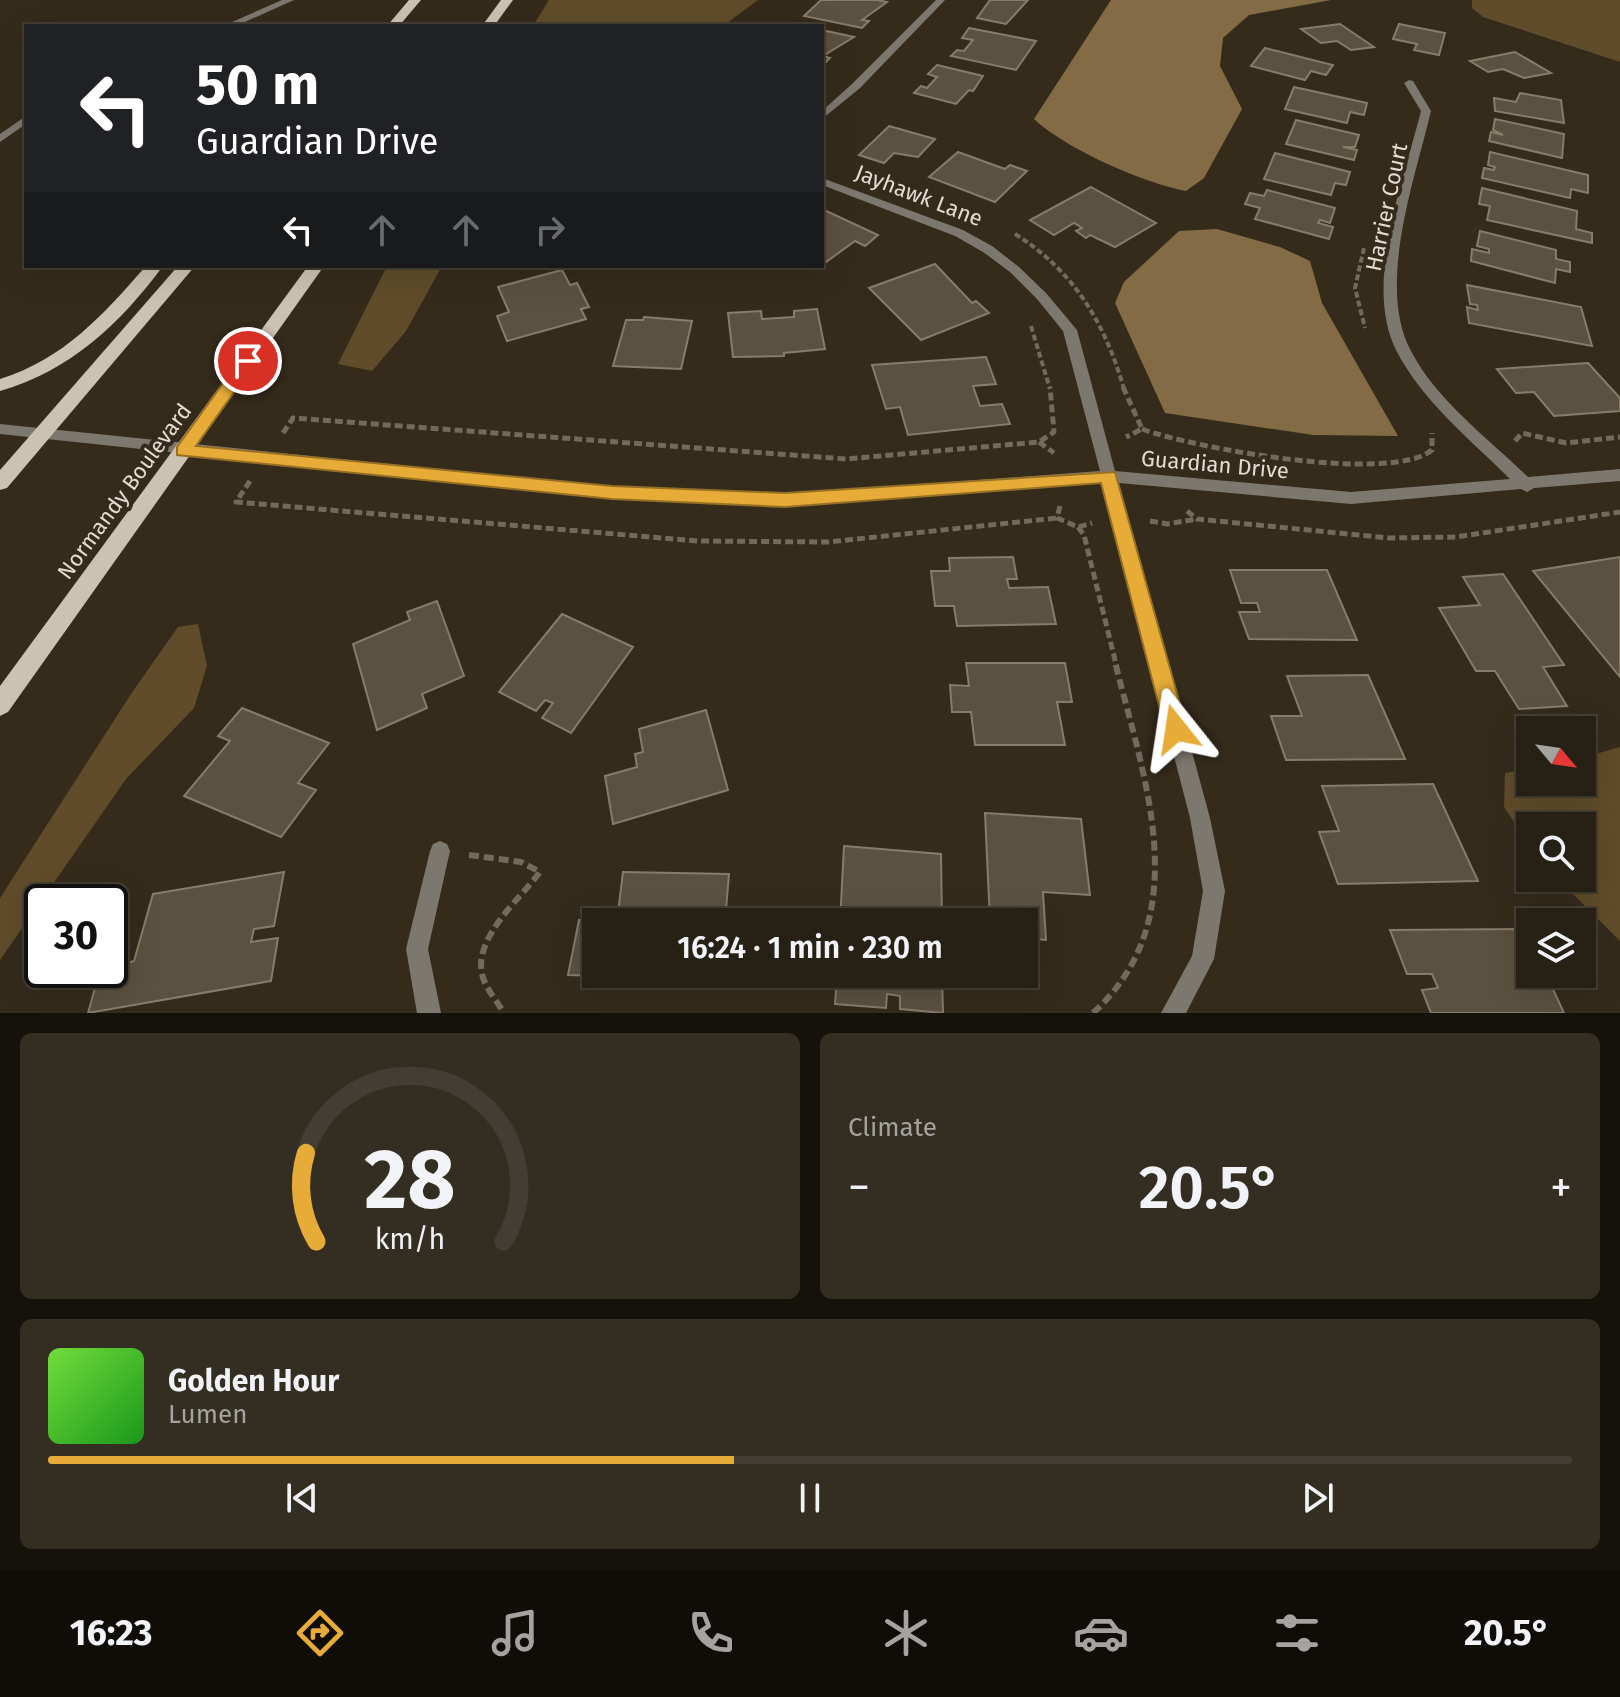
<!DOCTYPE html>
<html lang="en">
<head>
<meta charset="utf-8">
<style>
	:root { --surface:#272014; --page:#332d22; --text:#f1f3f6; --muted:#a4a3a0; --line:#433e34; --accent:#e7ac37 }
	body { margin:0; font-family:"Fira Sans",sans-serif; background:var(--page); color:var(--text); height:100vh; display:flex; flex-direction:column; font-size:30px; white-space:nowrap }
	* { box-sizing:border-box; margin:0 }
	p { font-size:26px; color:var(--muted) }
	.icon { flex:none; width:44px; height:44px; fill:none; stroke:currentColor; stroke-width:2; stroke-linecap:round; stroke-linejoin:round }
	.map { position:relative; height:1013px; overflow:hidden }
	.sheet { display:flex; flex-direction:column; gap:20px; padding:20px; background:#15120b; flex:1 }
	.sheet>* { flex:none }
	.hud { position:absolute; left:24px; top:24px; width:800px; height:244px; border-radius:0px; box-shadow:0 8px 32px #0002,0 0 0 2px var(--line); background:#202124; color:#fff; overflow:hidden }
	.needle { width:52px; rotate:119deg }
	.buttons { position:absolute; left:1516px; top:716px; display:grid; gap:16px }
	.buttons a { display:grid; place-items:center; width:80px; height:80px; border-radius:0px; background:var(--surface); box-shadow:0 8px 32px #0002,0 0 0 2px var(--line); font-size:40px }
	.speed { position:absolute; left:24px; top:884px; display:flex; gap:16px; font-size:40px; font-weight:700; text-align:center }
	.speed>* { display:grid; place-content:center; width:104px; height:104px; border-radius:50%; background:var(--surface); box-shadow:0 8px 32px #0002,0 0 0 2px var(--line); line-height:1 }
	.speed .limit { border:4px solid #111; border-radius:12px; background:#fff; color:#111 }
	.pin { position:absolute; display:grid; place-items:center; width:68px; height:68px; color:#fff; margin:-34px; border:4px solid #fff; border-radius:50%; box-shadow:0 2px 8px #0007 }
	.me { position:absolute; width:88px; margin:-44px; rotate:345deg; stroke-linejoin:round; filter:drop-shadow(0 0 6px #0008) }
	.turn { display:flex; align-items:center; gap:28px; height:168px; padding:0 40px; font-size:36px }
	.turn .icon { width:104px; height:104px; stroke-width:2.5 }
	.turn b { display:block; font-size:56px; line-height:68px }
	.lanes { display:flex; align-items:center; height:76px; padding:0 40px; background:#0003; justify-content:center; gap:40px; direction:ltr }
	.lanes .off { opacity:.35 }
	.big { font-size:60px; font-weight:600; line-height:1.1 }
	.sheet .card { flex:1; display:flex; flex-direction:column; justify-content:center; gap:12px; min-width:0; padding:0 28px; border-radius:12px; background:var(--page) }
	.sheet .dial { align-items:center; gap:0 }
	.dial svg { height:208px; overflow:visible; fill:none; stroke:var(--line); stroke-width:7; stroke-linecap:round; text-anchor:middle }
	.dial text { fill:var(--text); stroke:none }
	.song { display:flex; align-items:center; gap:24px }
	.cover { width:96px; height:96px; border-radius:12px; background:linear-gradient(135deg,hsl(100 70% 55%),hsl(120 70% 35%)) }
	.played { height:8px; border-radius:4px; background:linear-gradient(90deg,var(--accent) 45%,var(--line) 45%) }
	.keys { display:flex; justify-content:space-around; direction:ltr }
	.heat { display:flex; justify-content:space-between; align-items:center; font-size:44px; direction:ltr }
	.sheet .tiles { flex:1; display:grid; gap:20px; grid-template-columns:1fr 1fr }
	.card:last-child { grid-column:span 2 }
	.trip { position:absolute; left:582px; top:908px; width:456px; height:80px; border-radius:0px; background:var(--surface); box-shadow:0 8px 32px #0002,0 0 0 2px var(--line); font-weight:600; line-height:80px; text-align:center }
	.tabs { display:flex; height:128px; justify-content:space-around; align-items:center; background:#100d08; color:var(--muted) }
	.tabs .icon { width:56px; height:56px }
	.tabs .active { color:var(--accent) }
	.tabs b { font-size:36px; color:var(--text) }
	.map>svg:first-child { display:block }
	.green { fill:#604c2a }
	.water { fill:#836c45 }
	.building { fill:#5b5140; stroke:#877c6a; stroke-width:2 }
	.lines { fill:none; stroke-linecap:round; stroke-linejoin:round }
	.path-far2 { stroke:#726a5c; stroke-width:4; stroke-dasharray:6 3; stroke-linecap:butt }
	.path-far1 { stroke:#726a5c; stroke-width:5; stroke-dasharray:8 4; stroke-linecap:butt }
	.path { stroke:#726a5c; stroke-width:6; stroke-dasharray:10 5; stroke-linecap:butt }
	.street { fill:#7c776f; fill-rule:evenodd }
	.primary { fill:#ccc2b2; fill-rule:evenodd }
	.route { fill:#e7ac37; stroke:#967024; stroke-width:2 }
	.labels { text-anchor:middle; stroke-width:8; stroke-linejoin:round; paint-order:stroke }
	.street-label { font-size:22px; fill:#e3ddd3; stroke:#342b1b }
</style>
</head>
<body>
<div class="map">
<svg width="1620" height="1013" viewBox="0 0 1620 1013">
	<rect width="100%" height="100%" fill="#342b1b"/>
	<g class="green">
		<path d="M549 0H758L723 26H533Z"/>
		<path d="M1472 0H1620V62L1483 17 1472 8Z"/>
		<path d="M387 266H442L406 331 372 371 338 364Z"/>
		<path d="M198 624 207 666 194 708 126 779 0 960V898L131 694 178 627Z"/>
		<path d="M1620 747V941L1557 878H1582V826H1530V846L1504 807 1505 773 1530 768V782H1582V758Z"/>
	</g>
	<g class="water">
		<path d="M1111 0H1331L1249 15 1223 38 1220 66 1242 109 1204 178 1186 191C1143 183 1066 149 1034 119Z"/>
		<path d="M1217 229 1280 247 1310 261 1322 303 1398 436 1313 435 1165 413 1115 303 1124 282 1179 231Z"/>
	</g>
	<g class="building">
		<path d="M821 0H877L887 2 862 20 869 21 862 28 804 16Z"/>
		<path d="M990 0H1028L1006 24 977 18Z"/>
		<path d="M1340 24 1374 47 1351 50 1337 41 1321 43 1301 29Z"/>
		<path d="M1399 24 1445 33 1439 55 1414 50 1417 44 1393 39Z"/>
		<path d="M969 28 1036 41 1016 70 951 56 957 50 964 51 973 40 962 38Z"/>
		<path d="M822 30 854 37 823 56 830 58 822 66Z"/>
		<path d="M1265 48 1333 65 1326 75 1311 71 1305 80 1251 66Z"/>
		<path d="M1515 52 1551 73 1524 78 1503 69 1488 72 1470 61Z"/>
		<path d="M937 65 983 76 973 91 969 90 956 104 914 93 921 86 927 88 937 77 928 74Z"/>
		<path d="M1294 87 1367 103 1364 115 1350 112 1347 123 1285 109Z"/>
		<path d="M1520 93 1561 100 1564 123 1495 111 1494 98 1516 102Z"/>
		<path d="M1495 119 1564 134 1562 158 1489 141 1491 132 1503 135 1493 130Z"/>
		<path d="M1296 120 1359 135 1355 147H1343L1357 150 1354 160 1286 144Z"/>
		<path d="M889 126 935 139 918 157 894 153 884 163 859 155Z"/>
		<path d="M958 152 1005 169 1010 165 1027 171 995 202 929 177Z"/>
		<path d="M1490 152 1588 175V193L1571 189 1570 198 1482 178 1484 168 1494 170 1495 167 1488 165Z"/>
		<path d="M1275 153 1350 172 1346 185 1335 183 1331 195 1264 179Z"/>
		<path d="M1091 187 1156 223 1115 247 1090 235 1086 238 1076 231 1082 228 1074 223 1054 235 1030 220Z"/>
		<path d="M1482 188 1577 211 1576 229 1592 233V243L1487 220 1490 206 1479 204Z"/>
		<path d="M1267 190 1335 208 1330 223 1320 220 1318 223 1333 227 1329 239 1255 219 1260 208 1245 204 1250 193 1264 196Z"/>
		<path d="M822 209 878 235 865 246 855 241 822 265Z"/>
		<path d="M1480 231 1556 250V259L1570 262V272L1556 269 1555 283 1471 261 1472 249 1489 253V249L1477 246Z"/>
		<path d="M935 264 972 303 976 301 989 313 921 340 869 288Z"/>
		<path d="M562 270 570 285 577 283 589 307 581 309 586 319 507 341 497 316 509 312 498 287Z"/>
		<path d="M1467 285 1581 307 1592 346 1469 323 1467 307 1478 310 1477 305 1470 304Z"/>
		<path d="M817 309 825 349 784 353V356L733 357 728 313 761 311 762 319 794 317V311Z"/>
		<path d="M644 317 692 321 681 369 613 366 626 320H643Z"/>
		<path d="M986 357 996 384 973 386 980 406 1002 404 1010 424 908 435 900 407 886 409 872 365Z"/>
		<path d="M1588 363 1620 398V411L1554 416 1534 392 1516 393 1497 369Z"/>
		<path d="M1013 557 1017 579H1007L1009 588 1048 587 1056 624 957 626 954 606H935L931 571H950L949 558Z"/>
		<path d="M1620 557V677L1533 571Z"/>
		<path d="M1230 570H1327L1357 640 1249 639 1239 612H1260L1257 603H1241Z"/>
		<path d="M1503 574 1564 665 1543 667 1567 706 1519 709 1495 671H1476L1439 608 1480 605 1463 577Z"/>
		<path d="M437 601 464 676 422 694 427 708 377 730 353 644 410 620 407 612Z"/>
		<path d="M562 614 633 647 571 733 542 718 553 703 545 700 536 711 499 692Z"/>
		<path d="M966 663H1065L1072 702H1057L1065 745H975L971 712H952L950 685 969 686Z"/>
		<path d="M1368 675 1405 759 1286 760 1271 716H1302L1287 676Z"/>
		<path d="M242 708 329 743 298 783 316 790 281 837 184 796 230 741 218 736Z"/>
		<path d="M706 710 728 790 613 824 605 776 637 767 635 754 643 752 639 729Z"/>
		<path d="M1433 784 1478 881 1338 884 1319 832 1339 831 1322 786Z"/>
		<path d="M985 813 1081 819 1090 895 1043 892 1046 940 1024 938V922H990Z"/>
		<path d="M844 846 941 854 942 922H840Z"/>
		<path d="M284 872 274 926 254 929 251 942 278 938 271 981 88 1013 100 970 134 961 153 894Z"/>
		<path d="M623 872 729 874 725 922H596V974H721V980L568 975 579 920 617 921Z"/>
		<path d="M1530 929V974H1546L1564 1013H1431L1422 990 1438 988 1432 974H1407L1390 930Z"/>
		<path d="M837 974H942L943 1013 900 1009V996L887 994 886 1008 835 1004Z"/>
	</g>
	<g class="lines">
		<g class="path-far2">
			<path d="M1015 234C1074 271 1105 323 1124 389"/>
			<path d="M1364 248 1355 288 1365 328"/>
			<path d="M1031 326 1050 389"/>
		</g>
		<g class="path-far1">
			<path d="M1123 387 1142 429 1126 437"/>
			<path d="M1142 429C1193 448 1391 484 1432 450V433"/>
			<path d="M283 433 293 418 846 459 1039 442 1054 432 1050 387"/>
			<path d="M1515 441 1522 433 1566 443 1620 437"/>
			<path d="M1039 442 1054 453"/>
			<path d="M250 481 236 502 698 541 828 542 1057 518"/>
			<path d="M1060 506 1057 518 1078 527 1092 523"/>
			<path d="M1187 511 1197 519 1389 538 1456 537 1620 512"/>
			<path d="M1150 521 1167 524 1197 519"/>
			<path d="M1078 527 1084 535 1116 664"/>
		</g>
		<g class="path">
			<path d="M469 855 521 862 540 872C520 899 474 937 482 974 485 988 497 1001 504 1013"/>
			<path d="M1093 1013C1198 917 1144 779 1115 662"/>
		</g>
		<g class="street">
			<path d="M282 0H294L236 26H223Z"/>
			<path d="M936 0H945L860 88 822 119V111L852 84Z"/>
			<path d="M1409 80 1413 81 1431 111C1415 179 1376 286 1411 351 1437 401 1488 438 1528 477L1620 469V481L1534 488 1527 492 1521 489 1351 504 1119 483 1210 818 1225 891 1214 959 1186 1013H1161L1192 956 1203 891 1190 818 1103 482 785 506 612 499 0 434V424L612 487 785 494 1100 471 1063 331 1037 299 1010 272 983 252 955 236 822 185V178L963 230 992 246 1019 267 1046 293 1077 330 1115 471 1351 492 1510 479C1470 439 1422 401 1396 350 1363 284 1404 179 1421 111L1404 83Z"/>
			<path d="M26 116V124L0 142V134Z"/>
			<path d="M440 841 447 844 450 851 428 949 441 1013H417L406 949 430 851 433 844Z"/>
		</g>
		<g class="primary">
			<path d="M409 0H421L399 26H387Z"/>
			<path d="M501 0H513L494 26H482Z"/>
			<path d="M146 266H163C120 324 70 371 0 391V379C64 359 103 315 146 266Z"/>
			<path d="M178 266H195L7 488 0 490V470Z"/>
			<path d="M308 266H324L8 712 0 716V686Z"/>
		</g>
	</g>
	<path class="route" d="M248 355 256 361 196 446 612 486 785 493 1115 472 1187 729 1183 736 1176 739 1168 736 1165 729 1101 483 785 507 612 499 177 455V447L242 357Z"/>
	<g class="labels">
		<g class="street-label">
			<text transform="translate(919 195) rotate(21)" y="8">Jayhawk Lane</text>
			<text transform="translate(1386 207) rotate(-78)" y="8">Harrier Court</text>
			<text transform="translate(1215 464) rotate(5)" y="8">Guardian Drive</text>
			<text transform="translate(124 491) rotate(-54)" y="8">Normandy Boulevard</text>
		</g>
	</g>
</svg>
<div class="buttons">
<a><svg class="needle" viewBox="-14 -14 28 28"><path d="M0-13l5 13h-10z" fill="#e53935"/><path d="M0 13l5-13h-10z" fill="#a4a3a0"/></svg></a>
<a><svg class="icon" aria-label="search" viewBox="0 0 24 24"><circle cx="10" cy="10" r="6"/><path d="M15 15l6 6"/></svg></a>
<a><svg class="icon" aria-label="layers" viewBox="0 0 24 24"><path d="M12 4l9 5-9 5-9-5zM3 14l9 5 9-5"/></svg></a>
</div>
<div class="speed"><div class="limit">30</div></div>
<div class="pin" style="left:248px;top:361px;background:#d93025"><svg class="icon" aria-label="arrive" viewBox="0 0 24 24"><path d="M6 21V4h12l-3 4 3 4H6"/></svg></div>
<svg class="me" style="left:1176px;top:729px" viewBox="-20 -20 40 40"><path d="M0-17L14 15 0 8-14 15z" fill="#e7ac37" stroke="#fff" stroke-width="4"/></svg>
<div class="trip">16:24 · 1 min · 230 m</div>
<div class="hud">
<div class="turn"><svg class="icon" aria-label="left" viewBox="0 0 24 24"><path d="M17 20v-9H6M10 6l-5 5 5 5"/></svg><div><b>50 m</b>Guardian Drive</div></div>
<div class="lanes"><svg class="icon" aria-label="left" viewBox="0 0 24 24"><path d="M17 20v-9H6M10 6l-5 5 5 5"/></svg><svg class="icon off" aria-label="ahead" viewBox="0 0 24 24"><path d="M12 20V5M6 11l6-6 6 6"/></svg><svg class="icon off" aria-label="ahead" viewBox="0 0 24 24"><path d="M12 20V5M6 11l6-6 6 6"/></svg><svg class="icon off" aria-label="right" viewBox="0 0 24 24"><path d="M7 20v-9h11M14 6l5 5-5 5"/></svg></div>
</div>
</div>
<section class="sheet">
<div class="tiles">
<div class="card dial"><svg viewBox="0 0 100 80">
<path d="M14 69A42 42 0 1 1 86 69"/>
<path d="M14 69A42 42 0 0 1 10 35" stroke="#e7ac37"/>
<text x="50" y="56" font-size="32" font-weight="700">28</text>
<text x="50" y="72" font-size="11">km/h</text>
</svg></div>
<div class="card"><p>Climate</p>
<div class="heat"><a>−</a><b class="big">20.5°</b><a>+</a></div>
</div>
<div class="card">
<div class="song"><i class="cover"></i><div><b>Golden Hour</b><p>Lumen</p></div></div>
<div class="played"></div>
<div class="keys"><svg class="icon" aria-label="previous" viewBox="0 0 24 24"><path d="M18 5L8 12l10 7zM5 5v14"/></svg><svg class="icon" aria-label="pause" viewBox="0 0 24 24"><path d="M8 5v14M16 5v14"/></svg><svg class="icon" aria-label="next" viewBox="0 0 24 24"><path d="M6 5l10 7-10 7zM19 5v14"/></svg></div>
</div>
</div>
</section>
<nav class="tabs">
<b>16:23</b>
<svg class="icon active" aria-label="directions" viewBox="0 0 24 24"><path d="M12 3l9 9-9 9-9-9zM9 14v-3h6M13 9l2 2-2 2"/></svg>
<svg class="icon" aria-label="music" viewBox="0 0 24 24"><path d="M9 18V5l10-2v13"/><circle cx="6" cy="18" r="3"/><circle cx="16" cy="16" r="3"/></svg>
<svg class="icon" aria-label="phone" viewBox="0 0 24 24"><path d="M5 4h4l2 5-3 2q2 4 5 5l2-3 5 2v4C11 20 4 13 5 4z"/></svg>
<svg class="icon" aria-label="climate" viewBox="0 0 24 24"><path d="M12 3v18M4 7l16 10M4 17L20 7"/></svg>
<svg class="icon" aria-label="car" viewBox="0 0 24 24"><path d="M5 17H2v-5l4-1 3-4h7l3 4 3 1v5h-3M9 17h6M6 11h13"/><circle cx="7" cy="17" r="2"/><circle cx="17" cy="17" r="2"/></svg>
<svg class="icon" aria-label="filters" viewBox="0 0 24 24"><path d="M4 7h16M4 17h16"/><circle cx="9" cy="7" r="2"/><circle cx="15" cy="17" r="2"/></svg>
<b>20.5°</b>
</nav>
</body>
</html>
